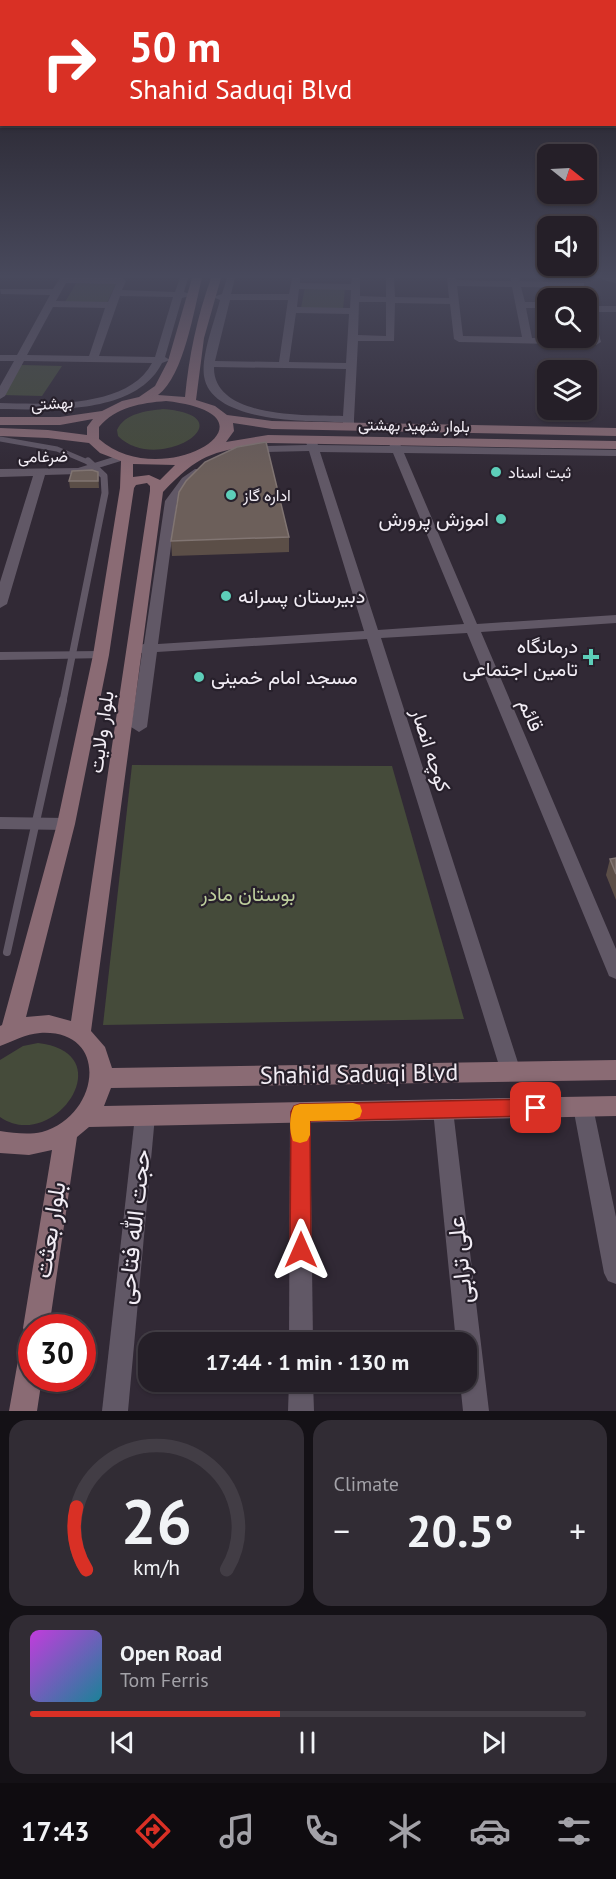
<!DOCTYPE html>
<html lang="en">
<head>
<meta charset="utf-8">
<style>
	:root { --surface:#251f28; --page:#312c34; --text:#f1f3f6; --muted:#a3a2a8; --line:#423d45; --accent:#d93025 }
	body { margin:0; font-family:"PT Sans",Vazirmatn,sans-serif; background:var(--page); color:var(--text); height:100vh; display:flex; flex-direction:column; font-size:22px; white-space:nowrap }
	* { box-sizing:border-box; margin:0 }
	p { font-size:20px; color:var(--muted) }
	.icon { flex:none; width:33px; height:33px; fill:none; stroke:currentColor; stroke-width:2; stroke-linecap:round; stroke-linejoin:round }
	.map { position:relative; height:1411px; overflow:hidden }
	.panel { display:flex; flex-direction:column; gap:9px; padding:9px; background:#141116; flex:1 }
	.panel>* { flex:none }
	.banner { position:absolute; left:0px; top:0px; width:616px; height:126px; box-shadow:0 2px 4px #0004,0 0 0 2px var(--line); background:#d93025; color:#fff; overflow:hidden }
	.needle { width:39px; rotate:108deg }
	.buttons { position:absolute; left:537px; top:144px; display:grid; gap:12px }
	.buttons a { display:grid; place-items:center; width:60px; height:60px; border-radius:12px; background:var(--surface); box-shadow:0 2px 4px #0004,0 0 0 2px var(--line); font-size:30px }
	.speed { position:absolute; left:18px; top:1314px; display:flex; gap:12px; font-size:30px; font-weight:700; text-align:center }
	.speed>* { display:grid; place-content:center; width:78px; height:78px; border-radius:50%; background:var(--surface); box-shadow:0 2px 4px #0004,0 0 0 2px var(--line); line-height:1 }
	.speed .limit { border:9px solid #d22; background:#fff; color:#111 }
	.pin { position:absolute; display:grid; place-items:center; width:51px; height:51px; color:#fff; margin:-26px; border-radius:12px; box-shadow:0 3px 9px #0006 }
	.me { position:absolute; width:66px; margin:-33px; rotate:0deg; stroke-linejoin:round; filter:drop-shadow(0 0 4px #0008) }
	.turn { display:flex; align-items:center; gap:21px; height:126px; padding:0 30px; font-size:27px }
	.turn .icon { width:78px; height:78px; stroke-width:2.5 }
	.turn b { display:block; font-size:42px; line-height:51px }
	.big { font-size:45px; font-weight:700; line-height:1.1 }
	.panel .tile { flex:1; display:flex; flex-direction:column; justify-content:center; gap:9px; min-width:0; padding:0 21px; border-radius:18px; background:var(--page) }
	.panel .dial { align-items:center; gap:0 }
	.dial svg { height:156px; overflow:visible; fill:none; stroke:var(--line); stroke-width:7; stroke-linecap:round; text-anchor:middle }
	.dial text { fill:var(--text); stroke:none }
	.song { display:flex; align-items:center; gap:18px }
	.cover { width:72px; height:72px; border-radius:9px; background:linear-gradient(135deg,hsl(290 70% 55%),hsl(190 70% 35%)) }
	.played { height:6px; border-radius:3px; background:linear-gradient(90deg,var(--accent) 45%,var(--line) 45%) }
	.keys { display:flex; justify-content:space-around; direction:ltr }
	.heat { display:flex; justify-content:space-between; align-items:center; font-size:33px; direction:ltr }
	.panel .tiles { flex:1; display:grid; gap:9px; grid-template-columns:1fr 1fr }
	.tile:last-child { grid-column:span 2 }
	.trip { position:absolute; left:138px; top:1332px; width:339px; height:60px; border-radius:18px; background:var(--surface); box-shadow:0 2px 4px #0004,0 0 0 2px var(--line); font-weight:700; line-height:60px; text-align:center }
	.menu { display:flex; height:96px; justify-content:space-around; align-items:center; background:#0f0c10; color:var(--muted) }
	.menu .icon { width:42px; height:42px }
	.menu .active { color:var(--accent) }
	.menu b { font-size:27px; color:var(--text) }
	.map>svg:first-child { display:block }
	.green { fill:#454b3a }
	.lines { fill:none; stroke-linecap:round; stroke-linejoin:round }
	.service-far2 { stroke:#615866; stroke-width:5 }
	.service-far1 { stroke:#615866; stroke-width:7 }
	.service { stroke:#615866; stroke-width:8 }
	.minor { fill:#615866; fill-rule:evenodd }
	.tertiary { fill:#615866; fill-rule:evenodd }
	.secondary { fill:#8a6b74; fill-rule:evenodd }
	.wall { fill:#5b4e47 }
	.building { fill:#6c5f5a; stroke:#817572; stroke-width:1.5 }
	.route { fill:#d93025; stroke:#8d1f18; stroke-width:1.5 }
	.slow { fill:#f59e0b }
	.poi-dot { fill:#5dceb9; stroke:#27202b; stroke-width:2 }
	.labels { text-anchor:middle; stroke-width:4.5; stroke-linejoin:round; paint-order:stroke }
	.far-street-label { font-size:16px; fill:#f2edf5; stroke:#27202b }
	.far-poi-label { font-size:16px; fill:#f2edf5; stroke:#27202b; text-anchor:start }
	.poi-label { font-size:20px; fill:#f2edf5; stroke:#27202b; text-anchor:end }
	.street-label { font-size:20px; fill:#f2edf5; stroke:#27202b }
	.park-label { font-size:20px; fill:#becf9d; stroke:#27202b }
	.near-street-label { font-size:24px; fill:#f2edf5; stroke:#27202b }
</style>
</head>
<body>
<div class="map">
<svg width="616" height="1411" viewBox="0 0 616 1411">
	<rect width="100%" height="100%" fill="#312935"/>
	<g class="green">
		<path d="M77 282 116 283 107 303 65 302Z"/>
		<path d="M305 287 345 288 343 309 301 308Z"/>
		<path d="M21 365 62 366 42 396 2 395Z"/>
		<path d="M163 409C251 416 158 476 118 436L117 430C125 413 146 411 163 409Z"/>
		<path d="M132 765 392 766 464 1019 103 1025Z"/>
		<path d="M38 1043C124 1053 53 1154 0 1117V1060L23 1046Z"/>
	</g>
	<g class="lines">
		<path class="service-far2" d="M0 439 57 449 90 463"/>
		<path class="service-far1" d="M63 701 105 493 104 476 88 461"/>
		<path class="service" d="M7 952 63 700"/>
		<g class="minor">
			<path d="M60 278H122L126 281 122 290 175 292 180 278H188L184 292 193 295 182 298 165 357 170 360 162 363C136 415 50 410 0 409V403C44 404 128 409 152 363L24 361 5 396 0 399V386L14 361H0V355H17L50 295 1 294 0 289H53ZM66 283 116 284 108 302 56 301ZM120 296 173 297 155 357 99 356ZM53 307 105 308 89 356 27 355Z"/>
			<path d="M227 278H235L231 294H289L292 278H300V283L351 284 352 278H360V296L386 297V278H394L395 297 449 298 447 278H455L456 280 511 281V278H519L520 281 584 283V287L581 288 521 287 525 302H548V308H526L532 338 590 339 586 325V302L591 306H616V312H593L601 342 596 345 459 342 454 339 450 304 395 303 394 341H358L354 419V427L348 430 342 427 343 422C307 421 211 423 204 376 201 355 215 320 220 300L213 297 222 294ZM457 286 512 287 522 337 463 336ZM299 289 351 290 350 308 297 307ZM230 300H288L279 362 215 361ZM359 302H386V336L358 335ZM296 313 349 314 346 363 289 362ZM214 367 346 369 343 416C307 415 213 419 214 367Z"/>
			<path d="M311 437 315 438 318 445 390 446 388 442 394 439 398 440 401 446 616 450V456L404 453 477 624 616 615V623L481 632 616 949V979L609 976 607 971 467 633 381 638 521 1072 518 1078 511 1081 504 1078 501 1072 367 639 157 652 147 727 139 732 131 727 142 653 135 652 133 649 135 646 144 644 165 501 182 478 195 469H203L205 471 190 484 177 501 158 644 364 631 309 451 266 452 249 455 243 452 245 450 266 446 307 445 305 440ZM320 452 393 453 464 624 378 630Z"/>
			<path d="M120 455 124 456V460L79 474 45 475 7 604 0 608V582L33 476 0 477V469L78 468Z"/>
			<path d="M101 651 106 652 108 655 106 658 0 660V652Z"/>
			<path d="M0 817 66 818 72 820 74 824 72 828 66 830 0 829Z"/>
			<path d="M583 1098 590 1100 593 1107 616 1217V1284L608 1281 604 1273 573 1107 576 1100Z"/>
			<path d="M443 1101 450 1103 453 1110 489 1411H463L460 1382H466V1342H456L433 1110 436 1103Z"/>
			<path d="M300 1103 307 1105 310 1112 313 1342H289L290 1112 293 1105Z"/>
			<path d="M145 1107 152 1109 155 1116 128 1411H102L135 1116 138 1109Z"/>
			<path d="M289 1382H313L314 1411H288Z"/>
		</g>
		<path class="tertiary" d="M601 278H616V283L603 280Z"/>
		<g class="secondary">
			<path d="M192 278H202C194 309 184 376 158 395L185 397C189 356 197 317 211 278H221L204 338 196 400 215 406 227 415 272 421 616 428V436L272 429 233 423 234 431 226 442 268 435 616 441V449L268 443C214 452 202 451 163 492L91 1031 105 1047 112 1068 616 1060V1080L111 1088 104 1106 616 1096V1116L89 1127 77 1137 49 1328H32V1339L27 1337 23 1328 52 1150 29 1155 0 1153V1131C14 1133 28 1135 42 1132 100 1116 111 1029 40 1033 25 1034 14 1041 0 1046V1026L2 1025 57 824 93 655 120 488 121 461 100 453 89 443 48 438 0 436V428L48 430 87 435V427L93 419 60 425H0V417H60L102 411 122 401 139 397 155 386 168 361ZM166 401C293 415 163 496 99 439V427C116 407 141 403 166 401ZM133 464 175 465 160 480 149 475 133 477ZM147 483 150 486V491L71 1021 49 1015 26 1017 75 824 109 655 134 488 136 485Z"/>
			<path d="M32 1342V1378H42L37 1411H9L19 1355 23 1346Z"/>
		</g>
	</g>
	<g class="wall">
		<path d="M98 472 99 488H70L69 481Z"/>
		<path d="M289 537V552L172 556 171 541Z"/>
		<path d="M616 858V900L606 875 610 859Z"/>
	</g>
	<g class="building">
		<path d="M266 442 289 537 171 541 179 492 186 481 205 462 237 447Z"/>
		<path d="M92 470 98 472V481H69L72 471Z"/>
		<path d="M616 858V874L610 859Z"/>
	</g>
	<linearGradient id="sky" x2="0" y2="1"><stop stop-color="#1b171d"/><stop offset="0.58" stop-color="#48495c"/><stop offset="1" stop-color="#48495c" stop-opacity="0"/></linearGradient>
	<rect width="616" height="476" fill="url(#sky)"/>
	<path class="route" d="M536 1099 543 1102 546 1108 543 1114 536 1116 310 1121 311 1250 308 1258 301 1261 293 1258 290 1250 291 1112 294 1106 300 1104Z"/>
	<path class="slow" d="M353 1103 360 1105 362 1111 360 1117 353 1120 310 1121V1135L307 1141 300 1143 293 1141C289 1131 289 1116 294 1106L300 1104Z"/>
	<g class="poi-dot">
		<circle cx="496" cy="472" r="6"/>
		<circle cx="231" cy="495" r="6"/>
		<circle cx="501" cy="519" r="6"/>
		<circle cx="226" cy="596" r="6"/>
		<path d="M588 648h6v6h6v6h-6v6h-6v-6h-6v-6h6z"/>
		<circle cx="199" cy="677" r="6"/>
	</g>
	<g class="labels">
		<g class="far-street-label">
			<text transform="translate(52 403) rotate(-4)" y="6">بهشتی</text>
			<text transform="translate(414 425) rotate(1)" y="6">بلوار شهید بهشتی</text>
			<text transform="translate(43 456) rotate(-1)" y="6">ضرغامی</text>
		</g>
		<g class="far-poi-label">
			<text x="508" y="478">ثبت اسناد</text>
			<text x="243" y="501">اداره گاز</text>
		</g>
		<g class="poi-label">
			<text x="489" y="526">اموزش پرورش</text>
			<text x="238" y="603" text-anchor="start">دبیرستان پسرانه</text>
			<text x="578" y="653">درمانگاه<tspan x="578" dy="23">تامین اجتماعی</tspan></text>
			<text x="211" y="684" text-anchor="start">مسجد امام خمینی</text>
		</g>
		<g class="street-label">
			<text transform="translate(531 715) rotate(67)" y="7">قائم</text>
			<text transform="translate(101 732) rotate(-82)" y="7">بلوار ولایت</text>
			<text transform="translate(431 750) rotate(72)" y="7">کوچه انصار</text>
		</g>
		<g class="park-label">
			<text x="248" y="901">بوستان مادر</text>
		</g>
		<g class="near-street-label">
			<text transform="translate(359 1074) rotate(-1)" y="8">Shahid Saduqi Blvd</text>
			<text transform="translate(134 1227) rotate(-84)" y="8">حجت الله فتاحی</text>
			<text transform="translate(50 1230) rotate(-81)" y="8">بلوار بعثت</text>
			<text transform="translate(460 1260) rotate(-96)" y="8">علی ترابی</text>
		</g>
	</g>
</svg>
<div class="buttons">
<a><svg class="needle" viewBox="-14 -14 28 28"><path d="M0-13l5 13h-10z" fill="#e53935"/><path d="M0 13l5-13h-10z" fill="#a3a2a8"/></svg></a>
<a><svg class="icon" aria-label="sound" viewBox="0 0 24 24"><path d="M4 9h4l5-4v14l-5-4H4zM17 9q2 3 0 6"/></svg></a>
<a><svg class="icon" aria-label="search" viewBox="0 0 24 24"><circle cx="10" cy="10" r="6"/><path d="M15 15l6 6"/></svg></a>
<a><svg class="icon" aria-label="layers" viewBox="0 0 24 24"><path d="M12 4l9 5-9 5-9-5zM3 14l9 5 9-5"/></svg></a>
</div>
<div class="speed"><div class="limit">30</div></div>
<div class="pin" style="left:536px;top:1108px;background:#d93025"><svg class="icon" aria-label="arrive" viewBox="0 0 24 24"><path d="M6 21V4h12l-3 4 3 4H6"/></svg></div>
<svg class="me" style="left:301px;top:1250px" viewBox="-20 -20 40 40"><path d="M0-17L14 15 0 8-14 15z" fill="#d93025" stroke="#fff" stroke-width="4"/></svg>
<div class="trip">17:44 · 1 min · 130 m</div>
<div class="banner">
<div class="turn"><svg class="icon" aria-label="right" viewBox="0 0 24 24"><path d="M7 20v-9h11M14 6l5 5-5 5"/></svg><div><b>50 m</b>Shahid Saduqi Blvd</div></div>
</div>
</div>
<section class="panel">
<div class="tiles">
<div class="tile dial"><svg viewBox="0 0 100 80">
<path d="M14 69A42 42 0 1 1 86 69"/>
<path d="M14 69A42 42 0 0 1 9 37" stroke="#d93025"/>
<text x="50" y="56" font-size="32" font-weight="700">26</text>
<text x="50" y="72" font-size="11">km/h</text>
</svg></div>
<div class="tile"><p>Climate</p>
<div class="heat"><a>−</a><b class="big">20.5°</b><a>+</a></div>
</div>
<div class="tile">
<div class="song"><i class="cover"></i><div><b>Open Road</b><p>Tom Ferris</p></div></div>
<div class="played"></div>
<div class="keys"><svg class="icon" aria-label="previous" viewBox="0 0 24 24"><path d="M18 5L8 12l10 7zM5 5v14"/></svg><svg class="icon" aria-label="pause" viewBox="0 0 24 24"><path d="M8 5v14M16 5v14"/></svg><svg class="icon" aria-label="next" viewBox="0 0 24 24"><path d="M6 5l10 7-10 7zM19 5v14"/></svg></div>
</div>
</div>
</section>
<nav class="menu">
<b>17:43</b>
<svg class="icon active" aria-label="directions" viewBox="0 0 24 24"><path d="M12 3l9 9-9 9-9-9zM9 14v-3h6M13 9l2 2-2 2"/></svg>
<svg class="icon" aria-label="music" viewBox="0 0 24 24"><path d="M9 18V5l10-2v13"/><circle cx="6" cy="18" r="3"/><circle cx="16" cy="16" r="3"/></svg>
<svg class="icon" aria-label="phone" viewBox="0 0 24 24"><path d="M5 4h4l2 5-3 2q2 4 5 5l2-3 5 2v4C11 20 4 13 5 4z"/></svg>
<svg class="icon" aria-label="climate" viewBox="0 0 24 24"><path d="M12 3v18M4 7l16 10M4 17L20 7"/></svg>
<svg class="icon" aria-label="car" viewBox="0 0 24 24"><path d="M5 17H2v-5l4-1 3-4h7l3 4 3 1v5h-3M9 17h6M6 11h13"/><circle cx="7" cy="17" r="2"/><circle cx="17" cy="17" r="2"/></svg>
<svg class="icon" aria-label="filters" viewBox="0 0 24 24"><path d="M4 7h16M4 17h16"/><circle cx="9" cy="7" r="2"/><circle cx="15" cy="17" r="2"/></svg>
</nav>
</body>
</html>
